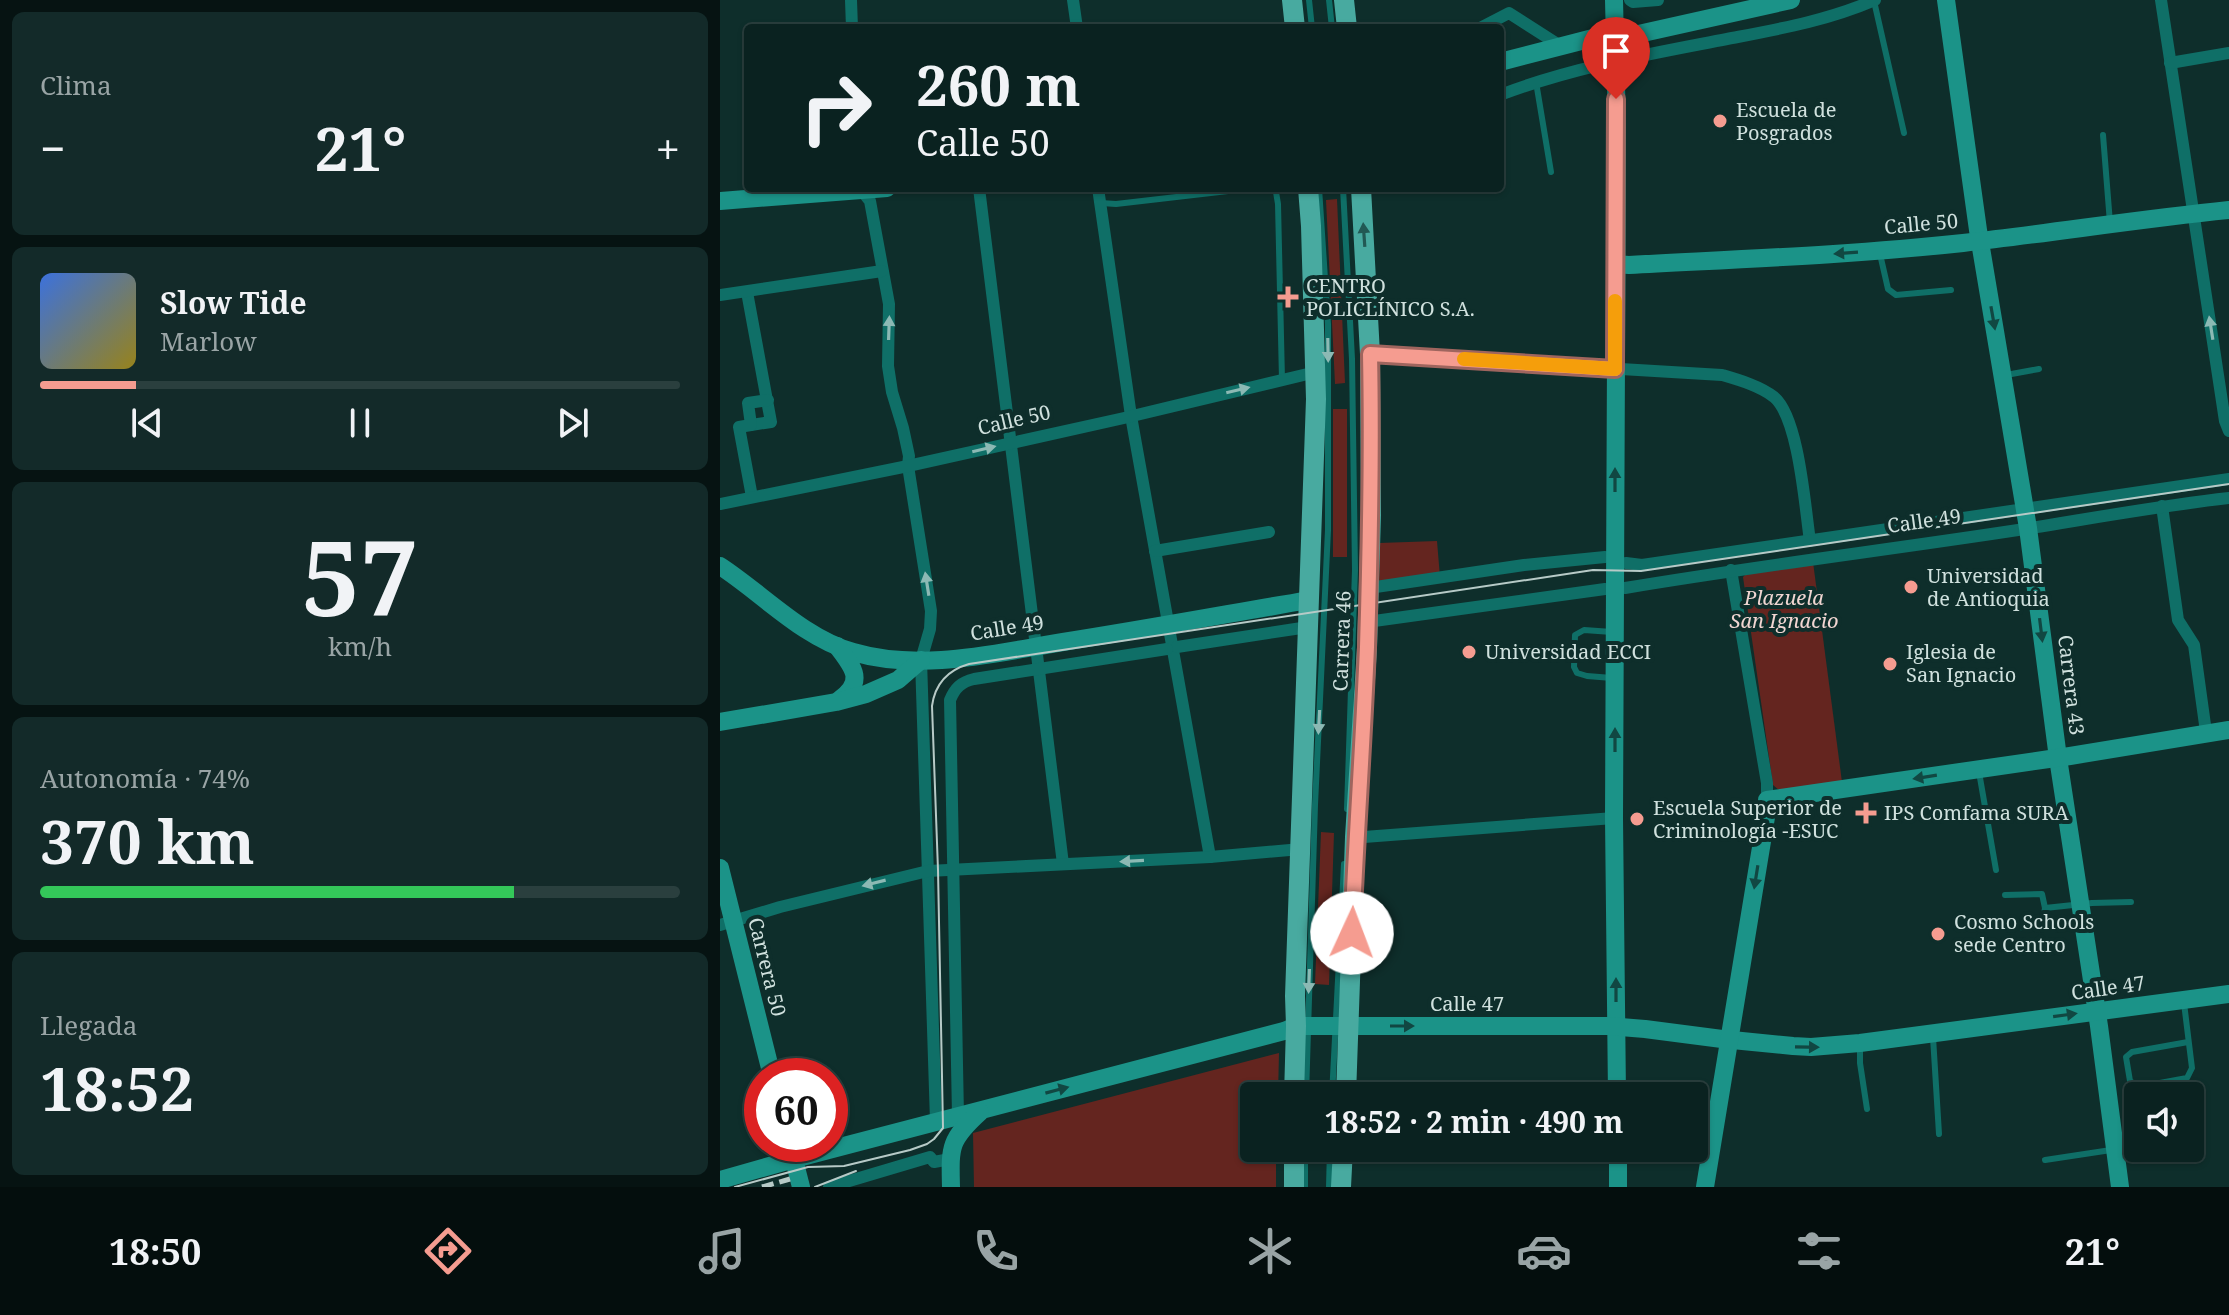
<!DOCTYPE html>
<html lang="es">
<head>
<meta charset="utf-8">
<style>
	:root { --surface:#0a2220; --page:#132a29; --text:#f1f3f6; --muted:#99a4a5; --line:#2a3f3e; --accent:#f59c90 }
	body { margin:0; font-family:"Noto Serif",serif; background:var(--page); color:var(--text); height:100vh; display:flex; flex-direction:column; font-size:30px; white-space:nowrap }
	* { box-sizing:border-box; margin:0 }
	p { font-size:26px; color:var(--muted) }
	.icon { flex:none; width:44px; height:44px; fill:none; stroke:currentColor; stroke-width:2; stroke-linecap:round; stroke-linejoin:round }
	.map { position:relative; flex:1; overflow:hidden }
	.details { display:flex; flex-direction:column; gap:12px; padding:12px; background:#061312; width:720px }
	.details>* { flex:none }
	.banner { position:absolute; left:24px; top:24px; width:760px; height:168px; border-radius:8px; box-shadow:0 2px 6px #0004,0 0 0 2px var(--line); background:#0a2220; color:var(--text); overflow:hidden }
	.buttons { position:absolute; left:1404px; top:1082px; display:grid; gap:16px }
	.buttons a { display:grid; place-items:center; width:80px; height:80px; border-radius:8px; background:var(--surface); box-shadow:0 2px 6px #0004,0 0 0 2px var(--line); font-size:40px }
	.speed { position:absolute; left:24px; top:1058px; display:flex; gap:16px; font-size:40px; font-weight:700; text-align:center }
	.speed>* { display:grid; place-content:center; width:104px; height:104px; border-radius:50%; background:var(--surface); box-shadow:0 2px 6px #0004,0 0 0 2px var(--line); line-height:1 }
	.speed .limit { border:12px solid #d22; background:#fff; color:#111 }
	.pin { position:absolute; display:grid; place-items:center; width:68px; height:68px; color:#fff; margin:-82px -34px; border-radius:50% 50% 50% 0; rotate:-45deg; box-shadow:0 0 8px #0007 }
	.pin .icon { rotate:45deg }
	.me { position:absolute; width:88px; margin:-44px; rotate:2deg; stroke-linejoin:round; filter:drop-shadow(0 0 6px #0008) }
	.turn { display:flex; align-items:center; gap:28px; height:168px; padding:0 40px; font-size:36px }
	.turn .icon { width:104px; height:104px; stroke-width:2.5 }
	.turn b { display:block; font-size:56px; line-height:68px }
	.big { font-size:60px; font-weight:700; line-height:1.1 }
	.details .widget { flex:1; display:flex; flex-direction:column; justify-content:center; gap:12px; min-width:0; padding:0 28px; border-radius:12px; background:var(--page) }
	.details .dial { align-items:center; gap:0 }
	.dial b { font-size:104px; line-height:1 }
	.song { display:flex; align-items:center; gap:24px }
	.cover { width:96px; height:96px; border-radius:12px; background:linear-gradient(135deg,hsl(220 70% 55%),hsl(50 70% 35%)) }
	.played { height:8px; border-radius:4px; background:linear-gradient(90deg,var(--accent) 15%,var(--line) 15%) }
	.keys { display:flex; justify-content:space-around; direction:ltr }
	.heat { display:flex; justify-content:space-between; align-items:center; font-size:44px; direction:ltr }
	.charge { height:12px; border-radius:6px; background:linear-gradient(90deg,#34c759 74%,var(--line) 0) }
	.trip { position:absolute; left:520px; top:1082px; width:468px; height:80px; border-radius:8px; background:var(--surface); box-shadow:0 2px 6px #0004,0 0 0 2px var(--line); font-weight:700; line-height:80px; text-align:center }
	.tab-bar { display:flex; height:128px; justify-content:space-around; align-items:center; background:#040e0d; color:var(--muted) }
	.tab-bar .icon { width:56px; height:56px }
	.tab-bar .active { color:var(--accent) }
	.tab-bar b { font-size:36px; color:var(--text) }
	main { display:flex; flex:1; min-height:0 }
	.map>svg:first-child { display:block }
	.green { fill:#64251f }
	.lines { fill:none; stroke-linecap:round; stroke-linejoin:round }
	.lane { stroke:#0f6f67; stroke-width:6 }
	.street { stroke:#0f6f67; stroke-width:12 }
	.secondary { stroke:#1b9388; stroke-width:18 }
	.primary { stroke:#48aaa0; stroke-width:20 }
	.tram { stroke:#b7cac7; stroke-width:2 }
	.rail { stroke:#b7cac7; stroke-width:5; stroke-dasharray:12 6; stroke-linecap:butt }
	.oneway { fill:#225954 }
	.oneway2 { fill:#114742 }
	.oneway3 { fill:#8cb9b4 }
	.route-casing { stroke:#9f655e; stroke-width:20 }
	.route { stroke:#f59c90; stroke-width:14 }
	.slow { stroke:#f59e0b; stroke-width:14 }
	.poi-dot { fill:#f59c90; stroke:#0e2e2b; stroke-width:3 }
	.labels { text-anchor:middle; stroke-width:8; stroke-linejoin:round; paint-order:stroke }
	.poi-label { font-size:20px; fill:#d0e1de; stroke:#0e2e2b; text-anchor:start }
	.street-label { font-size:20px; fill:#d0e1de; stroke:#0e2e2b }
	.park-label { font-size:20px; font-style:italic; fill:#f1d6d2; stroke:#0e2e2b }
</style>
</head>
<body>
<main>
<section class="details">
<div class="widget"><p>Clima</p>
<div class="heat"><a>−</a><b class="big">21°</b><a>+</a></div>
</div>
<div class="widget">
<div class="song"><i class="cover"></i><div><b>Slow Tide</b><p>Marlow</p></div></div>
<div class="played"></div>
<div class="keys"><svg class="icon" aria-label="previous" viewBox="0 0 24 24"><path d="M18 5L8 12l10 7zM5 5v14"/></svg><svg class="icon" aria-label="pause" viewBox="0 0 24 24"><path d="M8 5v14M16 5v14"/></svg><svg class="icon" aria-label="next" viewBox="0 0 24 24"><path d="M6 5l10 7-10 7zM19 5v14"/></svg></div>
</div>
<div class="widget dial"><b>57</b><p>km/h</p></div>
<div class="widget"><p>Autonomía · 74%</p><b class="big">370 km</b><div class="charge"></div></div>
<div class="widget"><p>Llegada</p><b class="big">18:52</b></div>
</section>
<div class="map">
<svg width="1509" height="1187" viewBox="0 0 1509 1187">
	<rect width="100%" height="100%" fill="#0e2e2b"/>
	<g class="green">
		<path d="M617 199 625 383 615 384 606 200Z"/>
		<rect x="613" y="409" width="14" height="148"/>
		<path d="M717 541 720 577 657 586 659 543Z"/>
		<path d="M1093 562 1122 782 1060 791 1053 785 1023 577 1025 575Z"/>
		<path d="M601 832 614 833 609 985 595 984Z"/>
		<path d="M559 1053 558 1096H534V1148H556V1187H254L253 1133Z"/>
	</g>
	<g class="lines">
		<g class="lane">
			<path d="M589 0 592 28"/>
			<path d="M609 0 612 28"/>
			<path d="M1154 1 1184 133"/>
			<path d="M816 82 831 172"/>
			<path d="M1383 135 1390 223"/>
			<path d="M551 188 556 192 558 204 562 380"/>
			<path d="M623 188 632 359 635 570 627 809"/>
			<path d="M381 203 396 204 534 188"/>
			<path d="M1160 254 1168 289 1176 295 1231 290"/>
			<path d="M1286 375 1319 369"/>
			<path d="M892 678 867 676 857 673 854 667 855 635 864 630 892 632"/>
			<path d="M1259 772 1276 870"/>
			<path d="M1285 895 1322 894 1325 908"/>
			<path d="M1303 928 1316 926 1323 921 1325 908 1372 903 1411 902"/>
			<path d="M1464 1003 1472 1068 1467 1078 1418 1087 1410 1081 1406 1057 1412 1052 1468 1042"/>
			<path d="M1213 1037 1219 1134"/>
			<path d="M1140 1047V1063L1147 1109"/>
			<path d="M586 1096 595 805 608 530V324L599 188"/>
			<path d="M612 1096 624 864"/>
			<path d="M1325 1160 1391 1150"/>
			<path d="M585 1187V1148"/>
			<path d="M609 1187 610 1148"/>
		</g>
		<g class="street">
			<path d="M131 0 132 28"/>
			<path d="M353 0 357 28"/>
			<path d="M910 0 913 2 938 0"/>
			<path d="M1441 0 1505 421 1509 431"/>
			<path d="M760 28 789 13 839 45"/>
			<path d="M1450 63 1509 53"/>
			<path d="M780 95C853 67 930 54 1007 39 1059 29 1106 21 1155 0"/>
			<path d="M259 188 343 864"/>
			<path d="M378 188 411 416 490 857"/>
			<path d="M142 191 150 201 169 304 168 366 172 392 183 428 189 456 188 466 211 611 210 629 201 660 216 1121"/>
			<path d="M27 292 51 422 31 425"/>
			<path d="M0 295 162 271"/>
			<path d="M650 354 1002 375C1019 380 1040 386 1054 397 1079 418 1085 508 1090 541"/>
			<path d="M32 497 19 427 31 425 28 403 48 400"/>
			<path d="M0 504 188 466 404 418 596 372"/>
			<path d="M1442 506 1458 620 1474 645 1486 732"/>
			<path d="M435 551 549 532"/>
			<path d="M906 563 922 565 1509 479"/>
			<path d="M1011 570 1047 783V800"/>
			<path d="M649 588 804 565 885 557"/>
			<path d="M905 588C1036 566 1167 550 1298 530 1368 519 1438 506 1509 498"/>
			<path d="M647 622 885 589"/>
			<path d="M457 647 588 627"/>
			<path d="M644 837 894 818"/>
			<path d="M0 925 60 907 208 871 490 857 581 849"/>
			<path d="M238 1116 230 700C235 688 241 682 254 679L447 649"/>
			<path d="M109 1187 210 1157 214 1162 230 1159"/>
		</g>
		<g class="secondary">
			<path d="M894 0 897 127 894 818 897 1096"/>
			<path d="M1226 0 1258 230 1308 528 1338 758 1379 1026 1400 1187"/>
			<path d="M780 62 873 38 914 35 1071 0"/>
			<path d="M0 201 167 188"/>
			<path d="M895 264 909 265C1020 259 1132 255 1243 243 1332 233 1420 219 1509 210"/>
			<path d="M0 566C43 594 82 637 133 652 201 672 275 653 343 642 426 629 507 614 589 600"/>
			<path d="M117 646C133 667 146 681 119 700"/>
			<path d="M0 722 116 702 146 694 178 680 201 660"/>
			<path d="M0 868 52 1076"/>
			<path d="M70 1144 81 1187"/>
			<path d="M898 1148V1187"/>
			<path d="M0 1180 74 1159 564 1031 576 1026H888L925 1029 1002 1039 1073 1046 1091 1047 1140 1043 1509 994"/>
			<path d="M231 1187C230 1147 229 1140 260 1112"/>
			<path d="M985 1187 1047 811V800L1350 756 1509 730"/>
		</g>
		<g class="primary">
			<path d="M572 0 575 28"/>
			<path d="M624 0 627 28"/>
			<path d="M574 1096 576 1026 575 996 596 399 591 226 588 188"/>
			<path d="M626 1096 635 837 647 648 651 515 650 354 641 188"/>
			<path d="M574 1187V1148"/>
			<path d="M621 1187 623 1148"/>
		</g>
		<g class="tram">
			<path d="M15 1187 88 1167 124 1166 190 1150 207 1144 214 1139 223 1128 218 870 212 706C215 684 228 670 249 664L873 570 921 571 1509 484"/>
			<path d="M95 1187 136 1171"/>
		</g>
		<path class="rail" d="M42 1187 70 1179"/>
	</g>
	<defs><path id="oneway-solid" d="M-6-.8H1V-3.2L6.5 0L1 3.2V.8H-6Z" transform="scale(2)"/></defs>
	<use class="oneway" href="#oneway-solid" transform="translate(644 235) rotate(-94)"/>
	<g class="oneway2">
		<use href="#oneway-solid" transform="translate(1126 253) rotate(176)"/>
		<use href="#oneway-solid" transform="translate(1273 318) rotate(80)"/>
		<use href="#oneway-solid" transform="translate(895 480) rotate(-90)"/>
		<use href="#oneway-solid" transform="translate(1321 630) rotate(83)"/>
		<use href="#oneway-solid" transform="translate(895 740) rotate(-90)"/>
		<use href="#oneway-solid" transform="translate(1205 777) rotate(171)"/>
		<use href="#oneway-solid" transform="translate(1036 877) rotate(99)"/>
		<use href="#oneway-solid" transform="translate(896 990) rotate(-90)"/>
		<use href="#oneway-solid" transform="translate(1345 1015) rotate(-8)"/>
		<use href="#oneway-solid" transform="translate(682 1026)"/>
		<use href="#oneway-solid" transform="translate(1087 1047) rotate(1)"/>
		<use href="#oneway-solid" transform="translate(337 1090) rotate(-15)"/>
	</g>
	<g class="oneway3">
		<use href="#oneway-solid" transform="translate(169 328) rotate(-88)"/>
		<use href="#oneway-solid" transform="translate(1491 328) rotate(-99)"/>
		<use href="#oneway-solid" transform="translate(608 350) rotate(89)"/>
		<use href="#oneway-solid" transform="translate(518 390) rotate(-13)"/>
		<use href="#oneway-solid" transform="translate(264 449) rotate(-13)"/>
		<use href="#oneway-solid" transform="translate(207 584) rotate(-99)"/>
		<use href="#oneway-solid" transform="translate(599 722) rotate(93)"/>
		<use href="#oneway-solid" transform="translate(412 861) rotate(177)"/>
		<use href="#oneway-solid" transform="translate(154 883) rotate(166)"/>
		<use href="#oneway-solid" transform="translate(589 981) rotate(92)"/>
	</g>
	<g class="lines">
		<g class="route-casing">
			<path id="route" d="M632 933C636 838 643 742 647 647 650 549 652 451 650 354L895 369 896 99"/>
		</g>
		<use href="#route" class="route"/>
		<path class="slow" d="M744 359 895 369V301"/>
	</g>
	<g class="poi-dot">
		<circle cx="1000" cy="121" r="8"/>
		<path d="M564 285h8v8h8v8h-8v8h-8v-8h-8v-8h8z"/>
		<circle cx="1191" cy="587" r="8"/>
		<circle cx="749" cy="652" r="8"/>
		<circle cx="1170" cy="664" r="8"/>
		<path d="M1142 801h8v8h8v8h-8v8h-8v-8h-8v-8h8z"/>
		<circle cx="917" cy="819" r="8"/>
		<circle cx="1218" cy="934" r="8"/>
	</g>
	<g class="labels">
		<g class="poi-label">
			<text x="1016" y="117">Escuela de<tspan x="1016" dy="23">Posgrados</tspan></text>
			<text x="586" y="293">CENTRO<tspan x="586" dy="23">POLICLÍNICO S.A.</tspan></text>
			<text x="1207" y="583">Universidad<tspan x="1207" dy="23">de Antioquia</tspan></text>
			<text x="765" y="659">Universidad ECCI</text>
			<text x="1186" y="659">Iglesia de<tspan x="1186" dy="23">San Ignacio</tspan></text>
			<text x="933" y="815">Escuela Superior de<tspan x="933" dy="23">Criminología -ESUC</tspan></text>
			<text x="1164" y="820">IPS Comfama SURA</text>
			<text x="1234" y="929">Cosmo Schools<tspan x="1234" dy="23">sede Centro</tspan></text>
		</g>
		<g class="street-label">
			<text transform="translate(1201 224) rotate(-5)" y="7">Calle 50</text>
			<text transform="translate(294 420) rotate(-13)" y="7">Calle 50</text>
			<text transform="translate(1204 521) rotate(-8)" y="7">Calle 49</text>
			<text transform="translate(287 628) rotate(-9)" y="7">Calle 49</text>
			<text transform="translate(622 641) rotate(-88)" y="7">Carrera 46</text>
			<text transform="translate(1351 685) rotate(83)" y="7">Carrera 43</text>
			<text transform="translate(47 967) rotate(76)" y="7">Carrera 50</text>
			<text transform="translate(1388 988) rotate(-8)" y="7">Calle 47</text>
			<text x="747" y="1011">Calle 47</text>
		</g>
		<g class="park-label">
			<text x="1064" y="605">Plazuela<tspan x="1064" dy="23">San Ignacio</tspan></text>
		</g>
	</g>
</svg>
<div class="buttons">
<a><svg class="icon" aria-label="sound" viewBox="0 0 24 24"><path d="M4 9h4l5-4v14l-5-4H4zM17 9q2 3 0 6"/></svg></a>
</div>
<div class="speed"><div class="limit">60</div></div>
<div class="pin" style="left:896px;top:99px;background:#d93025"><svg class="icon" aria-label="arrive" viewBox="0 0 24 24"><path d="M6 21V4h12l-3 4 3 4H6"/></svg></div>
<svg class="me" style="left:632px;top:933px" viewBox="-20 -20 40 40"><circle r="19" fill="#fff"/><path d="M0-13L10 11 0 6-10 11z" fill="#f59c90"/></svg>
<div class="trip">18:52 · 2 min · 490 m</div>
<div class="banner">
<div class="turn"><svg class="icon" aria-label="right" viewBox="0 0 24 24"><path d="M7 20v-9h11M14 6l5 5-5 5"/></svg><div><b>260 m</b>Calle 50</div></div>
</div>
</div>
</main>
<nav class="tab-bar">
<b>18:50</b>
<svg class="icon active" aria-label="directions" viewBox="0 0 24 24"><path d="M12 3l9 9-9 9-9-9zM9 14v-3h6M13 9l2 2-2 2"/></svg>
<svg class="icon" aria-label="music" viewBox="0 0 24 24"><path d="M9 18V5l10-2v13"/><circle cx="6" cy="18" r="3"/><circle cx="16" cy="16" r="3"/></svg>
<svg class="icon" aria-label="phone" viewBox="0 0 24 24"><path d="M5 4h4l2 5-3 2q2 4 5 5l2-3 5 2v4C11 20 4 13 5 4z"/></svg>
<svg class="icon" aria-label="climate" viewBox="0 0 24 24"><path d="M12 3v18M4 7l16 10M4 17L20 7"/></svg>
<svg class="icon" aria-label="car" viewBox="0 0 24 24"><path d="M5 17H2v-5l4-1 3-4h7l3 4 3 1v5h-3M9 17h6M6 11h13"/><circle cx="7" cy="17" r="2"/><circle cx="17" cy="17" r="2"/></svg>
<svg class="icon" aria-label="filters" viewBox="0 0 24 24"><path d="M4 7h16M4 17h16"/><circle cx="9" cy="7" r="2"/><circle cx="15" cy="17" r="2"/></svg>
<b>21°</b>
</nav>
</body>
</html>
